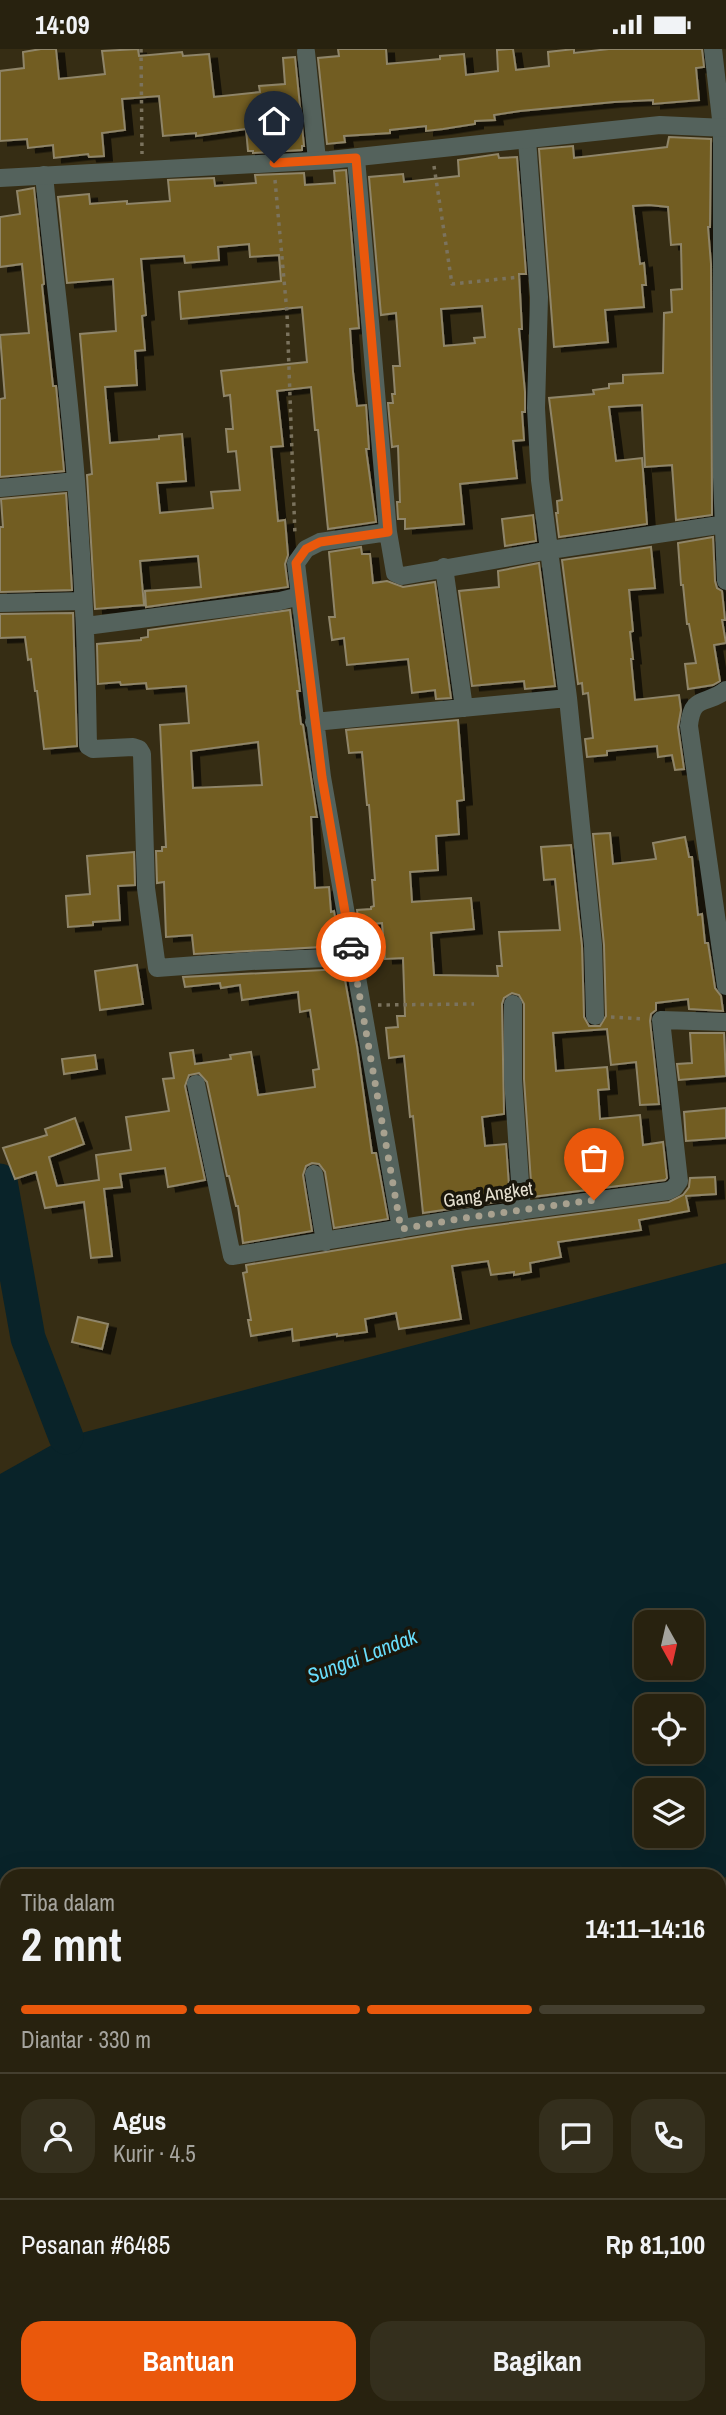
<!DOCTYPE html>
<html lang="id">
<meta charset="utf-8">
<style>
body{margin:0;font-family:"Archivo Narrow",sans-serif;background:#342f1d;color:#f1f3f6;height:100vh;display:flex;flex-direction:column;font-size:26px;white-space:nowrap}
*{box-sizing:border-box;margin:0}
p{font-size:23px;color:#a5a49e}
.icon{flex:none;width:38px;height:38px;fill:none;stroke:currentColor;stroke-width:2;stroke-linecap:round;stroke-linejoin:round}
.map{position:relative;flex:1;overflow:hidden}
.side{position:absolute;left:0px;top:1820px;width:726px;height:546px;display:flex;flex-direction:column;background:#28220f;border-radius:21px 21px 0 0;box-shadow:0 7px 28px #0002,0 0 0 2px #443f2f}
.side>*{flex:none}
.needle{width:46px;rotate:172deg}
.tools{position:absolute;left:634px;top:1561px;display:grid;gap:14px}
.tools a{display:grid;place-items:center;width:70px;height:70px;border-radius:14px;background:#28220f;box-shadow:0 7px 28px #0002,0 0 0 2px #443f2f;font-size:35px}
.pin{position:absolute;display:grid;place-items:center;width:60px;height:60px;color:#fff;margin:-72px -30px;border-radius:50% 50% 50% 0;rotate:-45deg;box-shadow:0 0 7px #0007}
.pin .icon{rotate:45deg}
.courier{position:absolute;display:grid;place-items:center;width:70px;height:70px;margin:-35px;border:5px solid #ea580c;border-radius:50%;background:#fff;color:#222;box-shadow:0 2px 9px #0007}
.headline em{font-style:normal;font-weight:700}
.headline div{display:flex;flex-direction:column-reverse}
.headline{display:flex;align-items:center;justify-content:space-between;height:119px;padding:0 21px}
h1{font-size:46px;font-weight:700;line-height:52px}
.bar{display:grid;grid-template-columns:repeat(4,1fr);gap:10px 7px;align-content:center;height:84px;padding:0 21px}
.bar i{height:9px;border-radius:5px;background:#443f2f}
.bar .active{background:#ea580c}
.bar p{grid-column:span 4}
.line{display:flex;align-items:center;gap:18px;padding:0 21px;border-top:2px solid #443f2f}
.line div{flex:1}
.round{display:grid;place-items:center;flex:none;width:74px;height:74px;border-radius:21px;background:#342f1d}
.primary-button{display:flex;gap:14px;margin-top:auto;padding:14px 21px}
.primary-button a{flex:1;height:80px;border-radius:21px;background:#ea580c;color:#fff;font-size:28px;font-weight:700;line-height:80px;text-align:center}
.primary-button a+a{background:#342f1d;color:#f1f3f6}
.status{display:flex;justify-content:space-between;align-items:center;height:49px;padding:0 35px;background:#28220f;direction:ltr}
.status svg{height:19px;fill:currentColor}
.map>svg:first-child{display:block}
.water{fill:#092329;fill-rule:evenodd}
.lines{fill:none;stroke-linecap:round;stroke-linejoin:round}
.river{stroke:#092329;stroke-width:35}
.building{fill:#725d20;stroke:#8f8569;stroke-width:2;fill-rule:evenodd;filter:url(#shadow)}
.path{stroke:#7b735e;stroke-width:3.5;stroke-dasharray:3.5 5;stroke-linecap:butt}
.minor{stroke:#54625c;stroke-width:18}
.tertiary{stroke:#54625c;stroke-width:18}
.done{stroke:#a8a18f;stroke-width:7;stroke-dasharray:0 12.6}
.route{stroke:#ea580c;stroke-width:9}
.labels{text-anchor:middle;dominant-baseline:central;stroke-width:7;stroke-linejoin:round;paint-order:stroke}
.street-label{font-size:19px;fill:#e6e0d1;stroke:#1a160b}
.water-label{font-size:21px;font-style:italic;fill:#69defc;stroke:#1a160b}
</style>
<div class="status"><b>14:09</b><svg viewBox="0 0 49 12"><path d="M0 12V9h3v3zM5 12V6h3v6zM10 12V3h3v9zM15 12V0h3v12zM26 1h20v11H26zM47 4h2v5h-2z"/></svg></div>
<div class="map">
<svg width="726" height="2366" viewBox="0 0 726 2366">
<defs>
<filter id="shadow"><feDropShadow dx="8" dy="4.5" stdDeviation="0" flood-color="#0009"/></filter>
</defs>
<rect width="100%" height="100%" fill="#362d14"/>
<path class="water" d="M726,1214V1828L719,1831V1827H7V2085L0,2087V1425L66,1388ZM646,1573H691V1619H646ZM646,1657H691V1703H646ZM646,1741H691V1787H646Z"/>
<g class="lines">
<path class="river" d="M0,1132L28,1289L66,1388"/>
</g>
<path class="building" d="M41,0H56L59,30L105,25L102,2L138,0L139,7L182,3L183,7L209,5L214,48L260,43L259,37L285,35L283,9L295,8L304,97H302V101L253,104V102H248L246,80L196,87V84L163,87L159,47L122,50L125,81L102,84L104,107L89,108L88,105L54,109L53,96L28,99L27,90L0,92V22L24,19L23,3Z
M338,0H386L387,15L440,10V7L464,5L466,26L498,22L497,1L510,0H513L516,21L549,17L548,3L574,0V4L609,0H702L704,18L696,19L699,51L653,55V51L614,53L520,62L494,66L495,71L475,72V75L443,80L426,82V77L390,81V84L344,87L345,93L327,95L318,9L339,7Z
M669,88L711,90L710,178H708L711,215L712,466L676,471L672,416L645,418L642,356L609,358L616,412L642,409L647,475L559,488L556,464H558L557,452L562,451L549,349L594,345L593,341L609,339V335L623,334V326L663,324L664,264L672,263L671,241L682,240L681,195L671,196L668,158L649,156L633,157L640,215L644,214L646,236H642L644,258L605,261L608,293L554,298L539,100L573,97L574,109L667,98Z
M498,105L499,109L517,108L526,225H519L522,280H519L525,343V363H522L524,391L513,392L517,429L460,435L464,475L405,480V470H398L397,453H400L398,397L392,398L388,354H393L392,345H395L393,317H400L396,264L381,266L369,128L403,125L404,133L459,127L458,111ZM482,257L485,288L474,289L475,294L444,297L441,260Z
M346,121L359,279L350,280L353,323L357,357L366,356L369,400H366L376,473L328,480L318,381H315L311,338L277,342L283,397L271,398L278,472L285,471L288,506L285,515L288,538L146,558L145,542L201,538L198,507L140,512L144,556L95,560L87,426L92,425L80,285L116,282L113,230L67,234L58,148L89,145L90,155L127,152V155L170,152L168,131L214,129L215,137L256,134L255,126L304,124L305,136L335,134L334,122ZM249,195L250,208L279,206L281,232L179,243L181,270L302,258L307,313L221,322L224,347L230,346L233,380H226L228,403L236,402L240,441L211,443L213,459L160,464L157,434L186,432L182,385L159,387V390L110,394L105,338L137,336L135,302L145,301L142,267L146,266L141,210L184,207L185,214L219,211L218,198Z
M34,139L44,235L42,236L53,337H56L64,422L0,428V350L5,349L0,286L29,284L22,215L0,218V168L20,165L17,142Z
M66,444L72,541L0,543V478H3L1,450Z
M533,466L536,492L505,497L502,470Z
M713,488L715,532L717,539L722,542L725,571H722L726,594L714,596L720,632L713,636L688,640L685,615L696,614L689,575H687L683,536H681L678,494Z
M361,498L362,505H370L373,534L387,532L403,538L435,533L451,649L436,650L435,641L412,644L408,610L347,616L344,589L332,591L329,568H335L329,503Z
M651,498L655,539L629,541L633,582L630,583L633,610H631L635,651L679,646L681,661L678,678L684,720L675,721L672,706L658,708L657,697L607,702V706L587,708L585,690L593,689L588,644L583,645L582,634L578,635L562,511Z
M539,514L555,637L525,640L524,632L472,637L459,542L499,538L498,522Z
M290,561L300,642H297L301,675L303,676L317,768H311L315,839L329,838L331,863L334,862L340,897L194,905L192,886L166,888L164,833L157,834L156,802H162V798H166L160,676L189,674L186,637L147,640L146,634L121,636L120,633L98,635L97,595L141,591V589L148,588V581ZM258,693L262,736L193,739L191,702Z
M73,564L77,697L44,700L37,642H35L31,610L28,611L25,588L0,589V565Z
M458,671L464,751L457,752L459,785L436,787L438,821L410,823L412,853L471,849L474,880L431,884L434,926L498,927L497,917H502L499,883L560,881L555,830L544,831L541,798L571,796L582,897L584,968L589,977H600L606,967L604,896L593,785L610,784L613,815L656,810L653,794L685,788L689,808H692L698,866L702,865L705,894H708L715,939L721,947L723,962L689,960L688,950L656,954V961L651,965L650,972L659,1055L640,1056L636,1013L611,1016L607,980L553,984L556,1022L607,1018L609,1040L598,1041L600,1070L640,1066L643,1096L663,1093L667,1129L665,1131L532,1148L524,1030V955L519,946L512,944L504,949L502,955L504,1065L482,1068L485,1097L506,1095L510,1151L423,1164L413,1067L410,1068L404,1007L389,1009L386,979L398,978L397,967H405L403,909L385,910L382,874L359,876L357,861L371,860V858L374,857L372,831H375L369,756H367L362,703L349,704L346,681Z
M134,803L135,836L118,837L120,871L93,873V876L68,878L66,847L90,845L87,807Z
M137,916L143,955L100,961L95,922Z
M343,920L357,997L372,1104H376L388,1170L334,1179L325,1123L319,1115L312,1114L306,1117L303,1126L312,1182L243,1194L238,1157H236L229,1127H227L207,1033L199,1024L189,1026L185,1037L205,1131L168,1138L165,1119L120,1125L122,1138L104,1140L112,1207L91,1209L84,1153L45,1159L36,1123L15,1130L3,1099L47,1086L45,1080L75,1069L84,1095L49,1108L57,1137L99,1131L96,1106L131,1101L126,1068L169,1062L163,1030L174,1029L170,1004L193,1001L195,1015L231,1010L230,1006L251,1003L258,1046L315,1038L313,1021L319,1020L310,961L300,963L298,943L242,951L240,936L221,939L220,934L185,938L183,928Z
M690,984H724L726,1027L679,1031L677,1015L692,1014Z
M95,1006L97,1020L64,1025L62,1010Z
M726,1059V1089L686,1092L684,1063Z
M715,1128L716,1145L686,1147L689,1162L639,1171L641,1181L558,1193L561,1208L530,1214L531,1223L514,1226V1223L491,1226L488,1212L452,1217L461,1270L399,1280L396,1264L365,1270L367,1283L337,1287V1285L293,1292L292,1280L251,1287L248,1271H251L243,1224L247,1223L246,1216L466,1180L669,1153L683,1146L689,1138L690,1129Z
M78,1268L108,1275L102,1300L72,1293Z"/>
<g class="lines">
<path class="path" d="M141,0L142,105
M434,117L452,235L520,228
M275,131L287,264L295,487
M378,956L474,955
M611,968L645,970
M719,1985L726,1983"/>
<path class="minor" d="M713,0L722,79V428L726,532
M306,3L317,111
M527,91L539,248L536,359L540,431L568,649L593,896L595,967
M356,109L388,483L395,524L402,527L550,501L726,475
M44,126C54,228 68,330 76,432C83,520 87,609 88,697L93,700L133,698L139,700L142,705L146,839L157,919L251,912L352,908
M0,439L76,432
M388,483L320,493L306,500L296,514L322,728L401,1180
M444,518L464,659
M0,554L82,552
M86,577L280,552L300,547
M726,641C707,657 692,644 689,677L726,937
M314,673L568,649
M513,955V1030L522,1162
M196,1035L232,1207L464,1169L668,1142L674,1139L679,1132L661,971L726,973
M314,1125L325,1193
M163,2359L165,2366"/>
<path class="tertiary" d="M0,129L330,111L660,76L726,79"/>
</g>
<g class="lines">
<path class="done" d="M351,898L401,1180L464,1169L594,1151"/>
<path class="route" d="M274,114L356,109L388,483L320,493L306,500L296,514L322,728L351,898"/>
</g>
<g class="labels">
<g class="street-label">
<text transform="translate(488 1145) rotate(-8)">Gang Angket</text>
</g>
<g class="water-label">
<text transform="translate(362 1607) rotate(-21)">Sungai Landak</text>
</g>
</g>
</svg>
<div class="tools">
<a><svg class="needle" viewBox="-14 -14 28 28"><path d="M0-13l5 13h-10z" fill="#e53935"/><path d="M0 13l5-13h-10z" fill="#a5a49e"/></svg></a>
<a><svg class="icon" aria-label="locate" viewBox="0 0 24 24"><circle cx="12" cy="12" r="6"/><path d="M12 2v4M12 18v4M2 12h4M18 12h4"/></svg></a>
<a><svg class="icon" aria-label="layers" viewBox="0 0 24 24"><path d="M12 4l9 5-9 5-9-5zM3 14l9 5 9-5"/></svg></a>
</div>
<div class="pin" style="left:594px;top:1151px;background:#ea580c"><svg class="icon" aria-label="bag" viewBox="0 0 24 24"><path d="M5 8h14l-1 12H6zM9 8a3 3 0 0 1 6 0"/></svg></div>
<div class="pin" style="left:274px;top:114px;background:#1f2937"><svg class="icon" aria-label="home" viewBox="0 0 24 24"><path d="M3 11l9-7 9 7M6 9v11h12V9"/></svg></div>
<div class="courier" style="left:351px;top:898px"><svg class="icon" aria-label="car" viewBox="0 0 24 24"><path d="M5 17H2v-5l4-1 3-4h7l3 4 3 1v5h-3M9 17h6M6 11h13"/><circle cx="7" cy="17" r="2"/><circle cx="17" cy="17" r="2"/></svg></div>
<section class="side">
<div class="headline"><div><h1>2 mnt</h1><p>Tiba dalam</p></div><em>14:11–14:16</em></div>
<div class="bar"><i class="active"></i><i class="active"></i><i class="active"></i><i></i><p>Diantar · 330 m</p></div>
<div class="line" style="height:126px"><a class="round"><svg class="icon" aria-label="person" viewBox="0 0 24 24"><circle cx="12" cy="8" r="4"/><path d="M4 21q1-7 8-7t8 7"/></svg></a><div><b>Agus</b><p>Kurir · 4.5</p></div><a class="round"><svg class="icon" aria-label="chat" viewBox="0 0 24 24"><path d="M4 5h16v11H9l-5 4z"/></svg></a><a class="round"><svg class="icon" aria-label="phone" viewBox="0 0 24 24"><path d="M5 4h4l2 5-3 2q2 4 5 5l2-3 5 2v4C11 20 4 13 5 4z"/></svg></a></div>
<div class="line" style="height:91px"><div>Pesanan #6485</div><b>Rp 81,100</b></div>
<div class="primary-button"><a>Bantuan</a><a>Bagikan</a></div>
</section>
</div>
